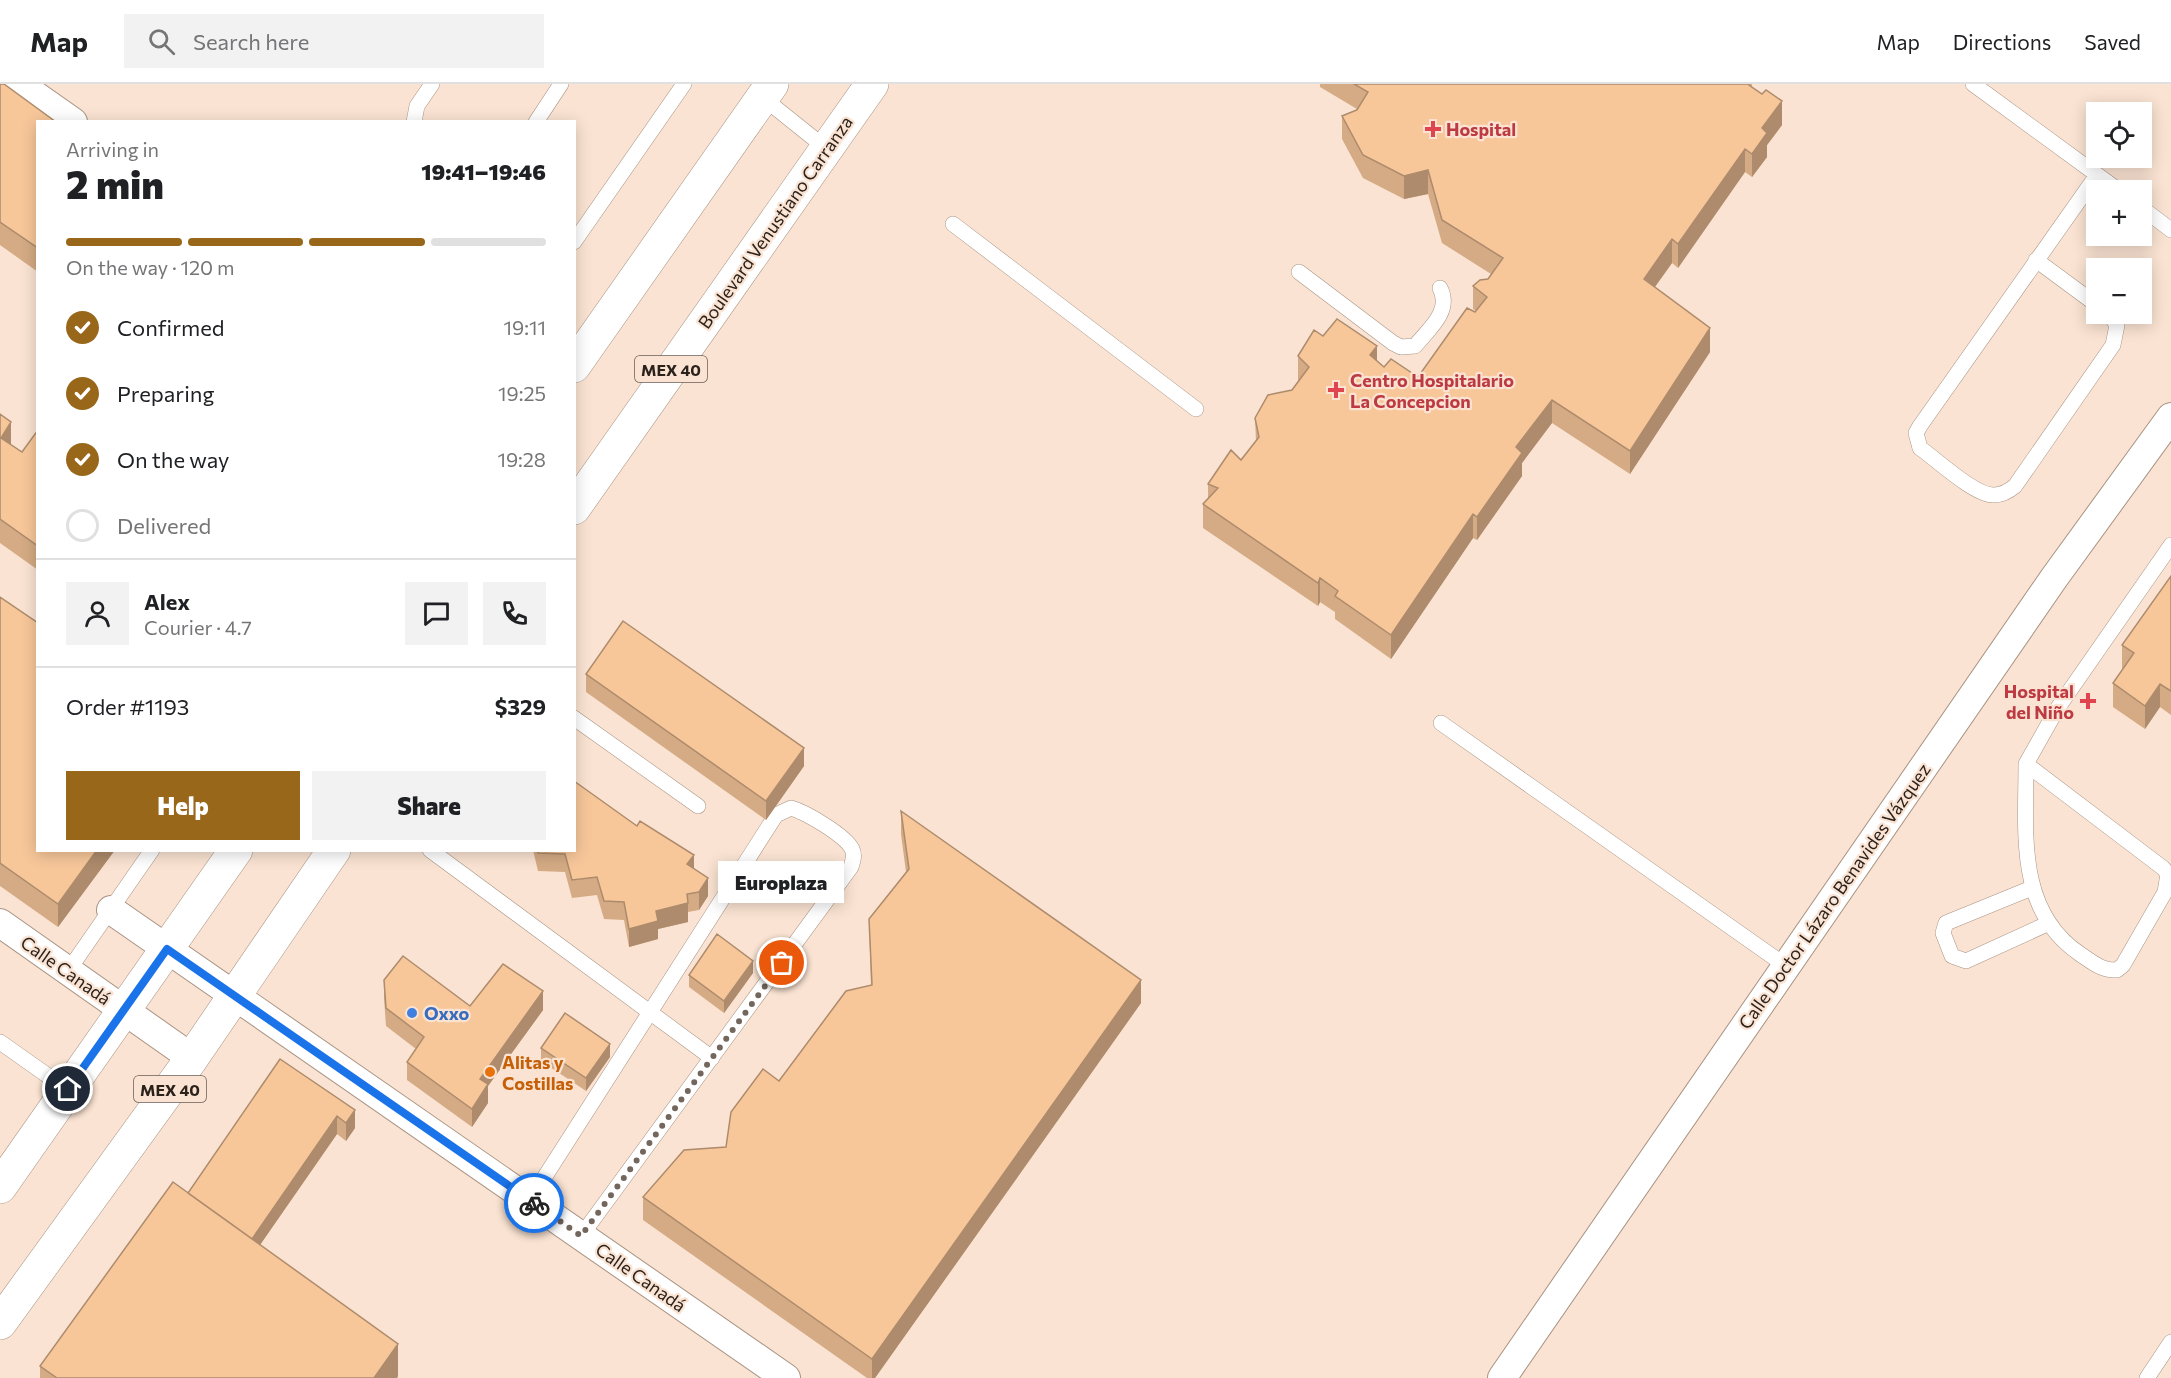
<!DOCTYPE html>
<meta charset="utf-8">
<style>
body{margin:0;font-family:Commissioner,sans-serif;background:#f2f2f2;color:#202124;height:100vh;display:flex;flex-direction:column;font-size:22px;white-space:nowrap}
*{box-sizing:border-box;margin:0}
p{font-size:20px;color:#757577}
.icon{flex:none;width:33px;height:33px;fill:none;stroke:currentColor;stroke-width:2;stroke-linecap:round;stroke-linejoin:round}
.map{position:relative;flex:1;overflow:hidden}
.sheet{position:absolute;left:36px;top:36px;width:540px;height:732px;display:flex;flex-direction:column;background:#fff;border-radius:0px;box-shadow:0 3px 15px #0003}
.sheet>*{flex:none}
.buttons{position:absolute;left:2086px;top:18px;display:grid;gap:12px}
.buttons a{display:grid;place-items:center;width:66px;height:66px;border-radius:0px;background:#fff;box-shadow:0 3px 15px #0003;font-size:30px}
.pin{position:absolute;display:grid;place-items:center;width:51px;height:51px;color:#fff;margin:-26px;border:3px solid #fff;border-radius:50%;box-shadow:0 2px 6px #0007}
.courier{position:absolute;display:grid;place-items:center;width:60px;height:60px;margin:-30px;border:4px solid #1a73e8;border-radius:50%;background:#fff;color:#222;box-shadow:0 2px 8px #0007}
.bubble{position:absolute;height:42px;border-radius:0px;background:#fff;box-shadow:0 3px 15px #0003;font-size:20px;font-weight:800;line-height:42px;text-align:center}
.overview em{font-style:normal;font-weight:800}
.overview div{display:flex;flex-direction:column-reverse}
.overview{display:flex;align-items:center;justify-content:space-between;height:102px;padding:0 30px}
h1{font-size:39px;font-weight:800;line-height:45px}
.bar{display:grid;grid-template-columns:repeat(4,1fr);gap:9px 6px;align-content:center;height:72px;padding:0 30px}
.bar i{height:8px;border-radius:4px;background:#e0e0e0}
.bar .active{background:#99671a}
.bar p{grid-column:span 4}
.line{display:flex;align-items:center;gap:15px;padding:0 30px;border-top:2px solid #e0e0e0}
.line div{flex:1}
.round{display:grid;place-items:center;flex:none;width:63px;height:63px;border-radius:0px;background:#f2f2f2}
ol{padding:0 30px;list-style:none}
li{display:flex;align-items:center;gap:18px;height:66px}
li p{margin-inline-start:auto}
li .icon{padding:6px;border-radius:50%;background:#99671a;color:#fff;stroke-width:4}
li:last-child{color:#757577}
li i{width:33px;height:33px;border:3px solid #e0e0e0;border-radius:50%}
.cta{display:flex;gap:12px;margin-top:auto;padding:12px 30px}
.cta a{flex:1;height:69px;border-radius:0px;background:#99671a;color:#fff;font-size:24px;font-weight:800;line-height:69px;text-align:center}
.cta a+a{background:#f2f2f2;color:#202124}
header{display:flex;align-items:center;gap:36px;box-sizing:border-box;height:84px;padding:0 30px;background:#fff;border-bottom:2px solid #e0e0e0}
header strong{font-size:28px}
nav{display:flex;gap:33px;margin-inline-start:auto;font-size:21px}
.search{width:420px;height:54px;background:#f2f2f2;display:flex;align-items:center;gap:15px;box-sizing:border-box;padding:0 21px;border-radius:0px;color:#757577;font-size:22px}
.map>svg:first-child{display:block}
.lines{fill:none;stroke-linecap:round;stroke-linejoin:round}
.service-casing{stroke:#a89383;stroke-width:16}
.minor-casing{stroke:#a89383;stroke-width:30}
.primary-casing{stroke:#a89383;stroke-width:34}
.service{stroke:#fff;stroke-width:15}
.minor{stroke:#fff;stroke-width:28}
.primary{stroke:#fff;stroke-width:33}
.wall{fill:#d4ab84}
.shaded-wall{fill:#ad8b6c}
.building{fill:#f7c79a;stroke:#ad8b6c;stroke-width:1.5}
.done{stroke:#73665c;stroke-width:6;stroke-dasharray:0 10.8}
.route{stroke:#1a73e8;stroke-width:8}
.health-dot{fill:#e0444e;stroke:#fae3d2;stroke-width:2}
.shop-dot{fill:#3f7fe0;stroke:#fae3d2;stroke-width:2}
.food-dot{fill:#e8710a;stroke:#fae3d2;stroke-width:2}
.labels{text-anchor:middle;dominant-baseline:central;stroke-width:4.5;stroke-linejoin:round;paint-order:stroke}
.shield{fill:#fae3d2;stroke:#695c53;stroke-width:1.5}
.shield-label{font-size:16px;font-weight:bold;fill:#2b221c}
.health-label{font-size:18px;font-weight:bold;fill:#be3a42;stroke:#fae3d2;text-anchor:start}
.street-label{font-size:18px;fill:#2b221c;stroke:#fae3d2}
.shop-label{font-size:18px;font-weight:bold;fill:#366cbe;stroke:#fae3d2;text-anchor:start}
.food-label{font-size:18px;font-weight:bold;fill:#c56008;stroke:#fae3d2;text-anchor:start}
</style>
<header>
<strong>Map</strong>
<div class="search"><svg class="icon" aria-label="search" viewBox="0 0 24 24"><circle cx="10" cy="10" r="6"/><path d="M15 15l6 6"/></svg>Search here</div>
<nav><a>Map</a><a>Directions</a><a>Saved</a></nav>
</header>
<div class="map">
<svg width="2171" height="1294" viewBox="0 0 2171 1294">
<rect width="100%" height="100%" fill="#fae3d2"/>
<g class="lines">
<defs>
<path id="service" d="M1973,0L2118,106
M762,13L827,65
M414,38L417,22L432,0
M536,38L561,0
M2097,91L1920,342L1916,349L1920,364C1936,375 1975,412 1994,411C2003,411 2009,407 2015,402L2113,261L2117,241L2109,230
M2142,124L2171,146
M953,140L1196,325
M574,158L684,0
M2036,176L2097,221
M1299,188L1393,259L1401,263L1415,262C1429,245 1452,227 1440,204
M574,634L698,722
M1441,639L1786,882
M2026,680C2026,748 2016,827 2080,870C2092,878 2102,887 2117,886L2123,881L2165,808L2168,790L2163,784L2026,680L2057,625L2171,461
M430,766L712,974
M2032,804L1946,839L1943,849L1952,872L1966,877L2047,840
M68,887L152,766
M0,958L68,1006
M530,1116L776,731L791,724C805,728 845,751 852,765C855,771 853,777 851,783L581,1152
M2147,1294L2171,1258"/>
<path id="minor" d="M19,0L73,38
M111,826L786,1294
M0,839L192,974
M1502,1294L2054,494L2171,333"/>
<path id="primary" d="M574,282L772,0
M574,424L872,0
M0,1103L236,766
M0,1239L192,974L334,766"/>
</defs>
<use href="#service" class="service-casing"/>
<use href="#minor" class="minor-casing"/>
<use href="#primary" class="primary-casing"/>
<use href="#service" class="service"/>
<use href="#minor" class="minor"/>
<use href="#primary" class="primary"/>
</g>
<path class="wall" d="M0,0L38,38V188L0,161Z
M1320,0H1752V3L1782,41L1767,61V73L1752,93L1745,88L1678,184L1672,179L1655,203L1710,268L1630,390L1552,339L1522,379V392L1477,456L1473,454L1391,575L1335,535V528L1320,518L1318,522L1203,444V420L1208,414V400L1241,376L1256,358L1255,334L1292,306L1299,297L1298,296V272L1323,252L1377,276L1384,283L1418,293L1476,227L1473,225V202L1488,195L1491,190L1442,159L1428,110L1404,115L1363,94L1342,55V32L1357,25L1320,3Z
M0,330L11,361L22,368L38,346V486L0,459Z
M2171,492V631L2160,623L2145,645L2113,623V599L2123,585L2122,584V561Z
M0,513L38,766H115L58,843L0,802Z
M586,590L804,682L766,736L586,608Z
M901,727L1141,919L875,1294H867L643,1136V1113L726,1063L779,997L871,902L869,835L906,788L901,750Z
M533,766H574L694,785L708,812L699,826L688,828V838L658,845V855L629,863L624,836L604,835L597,811L572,814L565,788L538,787Z
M753,889L724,929L689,903V891Z
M384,896L470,922L543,926L488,1002V1019L472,1043L407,996V978L416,965L386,942L384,914Z
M541,964L610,973L586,1007L541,977Z
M280,975L355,1044L346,1057L337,1050L260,1161L398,1292L397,1294H40V1282L188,1109Z"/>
<path class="shaded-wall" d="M1782,17V41L1767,61V73L1752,93V70L1762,44Z
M1745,65V88L1678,184V160Z
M1428,86V110L1404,115V92Z
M1672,155V179L1644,218V195Z
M1710,244V268L1630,390V367Z
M1377,262V286L1370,271Z
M1552,316V339L1522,379V392L1477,456V433L1516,363Z
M11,338V361L1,354Z
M1473,430V454L1391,575V551Z
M1320,494V518L1318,522V499Z
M2160,600V623L2145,645V622Z
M804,664V682L766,736V717Z
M97,766H115L58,843V820Z
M694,771V789L687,780Z
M708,794V812L699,826V808Z
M688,819V838L658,845V855L629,863V845L656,827Z
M753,877V889L724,929V917Z
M1141,896V919L875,1294H872V1275Z
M543,907V926L488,1002V1019L472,1043V1025L480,995Z
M610,960V973L586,1007V994Z
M355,1026V1044L346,1057V1039Z
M337,1032V1050L246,1181V1163Z
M398,1260V1292L397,1294H374Z"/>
<path class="building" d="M0,0H4L56,38H38V164L0,138Z
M1354,0H1749V1L1762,10L1766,6L1782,17L1762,44L1767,49L1752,70L1745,65L1678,160L1672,155L1644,195L1710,244L1630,367L1552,316L1516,363L1522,369L1477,433L1473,430L1391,551L1335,512L1338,507L1320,494L1318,499L1203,420L1218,404L1208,400L1231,366L1241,376L1259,353L1255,334L1268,311L1292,306L1309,283L1298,272L1314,246L1323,252L1337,235L1377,262L1370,271L1384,283L1391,275L1418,293L1467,224L1475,228L1487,213L1473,202L1480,196L1488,195L1503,174L1442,136L1428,86L1404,92L1363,71L1342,32L1357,26L1368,8Z
M0,330L11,338L1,354L22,368L38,346V462L0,435Z
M2171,492V607L2160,600L2145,622L2113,599L2134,569L2122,561Z
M0,513L38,539V766H97L58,820L0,779Z
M623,537L804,664L766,717L586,590Z
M574,697L637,742L640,737L694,771L687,780L708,794L699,808L687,810L688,819L656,827L658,837L629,845L624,818L604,817L597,793L572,796L565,770L538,769V766H574Z
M901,727L1141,896L872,1275L643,1113L684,1066L726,1063L731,1028L763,985L779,997L846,907L872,901L869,835L909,785Z
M717,850L753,877L724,917L689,891Z
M403,872L470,922L503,880L543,907L480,995L488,1000L472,1025L407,978L424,953L386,924L384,896Z
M565,929L610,960L586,994L541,964Z
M280,975L355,1026L346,1039L337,1032L252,1155L188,1109Z
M173,1098L398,1260L374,1294H57L40,1282Z"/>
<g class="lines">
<path class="done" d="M534,1119L581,1152L782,879"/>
<path class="route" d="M68,1005L167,865L534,1119"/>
</g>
<g class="health-dot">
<path d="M1430 36h6v6h6v6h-6v6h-6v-6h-6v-6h6z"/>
<path d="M1333 297h6v6h6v6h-6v6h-6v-6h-6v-6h6z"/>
<path d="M2085 608h6v6h6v6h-6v6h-6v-6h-6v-6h6z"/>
</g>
<circle class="shop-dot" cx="412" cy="929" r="6"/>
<circle class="food-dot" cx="490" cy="988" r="6"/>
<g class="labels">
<g class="shield">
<rect x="635" y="272" width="72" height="26" rx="4.5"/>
<rect x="134" y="992" width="72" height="26" rx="4.5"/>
</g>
<g class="shield-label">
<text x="671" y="285">MEX 40</text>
<text x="170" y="1005">MEX 40</text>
</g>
<g class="health-label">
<text x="1446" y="45">Hospital</text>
<text x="1350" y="296">Centro Hospitalario<tspan x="1350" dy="21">La Concepcion</tspan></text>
<text x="2074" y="607" text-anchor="end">Hospital<tspan x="2074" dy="21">del Niño</tspan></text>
</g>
<g class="street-label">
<text transform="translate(775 138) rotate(-55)">Boulevard Venustiano Carranza</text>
<text transform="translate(1834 812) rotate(-55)">Calle Doctor Lázaro Benavides Vázquez</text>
<text transform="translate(66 886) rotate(35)">Calle Canadá</text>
<text transform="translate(641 1193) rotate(35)">Calle Canadá</text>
</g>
<g class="shop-label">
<text x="424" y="929">Oxxo</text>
</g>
<g class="food-label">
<text x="502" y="978">Alitas y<tspan x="502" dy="21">Costillas</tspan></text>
</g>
</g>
</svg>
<div class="buttons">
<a><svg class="icon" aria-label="locate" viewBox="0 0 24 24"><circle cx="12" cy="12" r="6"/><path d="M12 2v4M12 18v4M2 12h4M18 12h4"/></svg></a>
<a>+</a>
<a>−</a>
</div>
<div class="pin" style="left:782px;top:879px;background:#ea580c"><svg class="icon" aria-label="bag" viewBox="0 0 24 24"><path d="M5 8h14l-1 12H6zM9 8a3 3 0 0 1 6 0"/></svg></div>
<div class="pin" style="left:68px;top:1005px;background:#1f2937"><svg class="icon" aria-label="home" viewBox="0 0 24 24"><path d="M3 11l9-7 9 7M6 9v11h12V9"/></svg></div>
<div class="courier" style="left:534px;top:1119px"><svg class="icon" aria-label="bike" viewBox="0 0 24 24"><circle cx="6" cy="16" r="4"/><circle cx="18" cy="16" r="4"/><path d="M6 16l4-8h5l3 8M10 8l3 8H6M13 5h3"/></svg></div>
<div class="bubble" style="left:718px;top:777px;width:126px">Europlaza</div>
<section class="sheet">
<div class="overview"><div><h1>2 min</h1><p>Arriving in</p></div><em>19:41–19:46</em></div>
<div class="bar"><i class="active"></i><i class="active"></i><i class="active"></i><i></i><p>On the way · 120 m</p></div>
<ol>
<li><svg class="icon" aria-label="check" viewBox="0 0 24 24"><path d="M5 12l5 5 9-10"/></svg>Confirmed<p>19:11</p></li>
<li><svg class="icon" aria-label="check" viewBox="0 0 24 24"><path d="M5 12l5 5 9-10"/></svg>Preparing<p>19:25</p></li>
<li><svg class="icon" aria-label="check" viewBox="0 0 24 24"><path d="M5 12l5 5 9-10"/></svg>On the way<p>19:28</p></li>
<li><i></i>Delivered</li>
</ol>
<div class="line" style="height:108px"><a class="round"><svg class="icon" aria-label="person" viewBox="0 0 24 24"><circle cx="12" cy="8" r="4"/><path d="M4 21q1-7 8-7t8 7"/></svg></a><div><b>Alex</b><p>Courier · 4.7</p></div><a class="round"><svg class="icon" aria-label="chat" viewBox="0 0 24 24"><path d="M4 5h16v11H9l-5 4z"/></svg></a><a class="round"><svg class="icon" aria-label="phone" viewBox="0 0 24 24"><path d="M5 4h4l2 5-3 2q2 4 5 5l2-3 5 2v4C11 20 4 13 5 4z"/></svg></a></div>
<div class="line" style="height:78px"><div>Order #1193</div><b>$329</b></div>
<div class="cta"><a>Help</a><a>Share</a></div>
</section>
</div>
